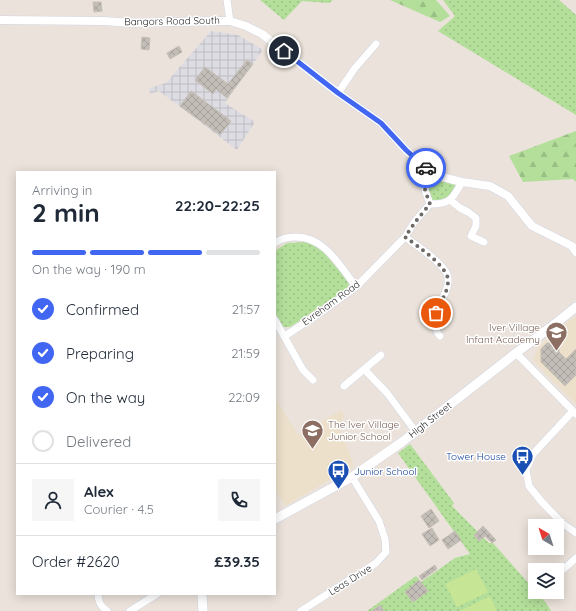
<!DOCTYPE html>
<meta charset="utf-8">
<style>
body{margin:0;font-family:Quicksand,sans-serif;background:#f6f6f7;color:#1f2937;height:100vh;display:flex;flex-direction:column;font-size:15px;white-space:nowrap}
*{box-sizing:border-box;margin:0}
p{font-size:13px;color:#747a83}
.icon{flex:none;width:22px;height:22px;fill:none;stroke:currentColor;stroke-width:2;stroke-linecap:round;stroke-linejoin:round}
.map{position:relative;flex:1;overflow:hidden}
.side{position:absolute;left:16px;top:171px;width:260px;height:424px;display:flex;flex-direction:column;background:#fff;border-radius:0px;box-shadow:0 2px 10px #0003}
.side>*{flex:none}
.needle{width:26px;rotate:321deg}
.controls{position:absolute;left:528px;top:519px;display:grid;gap:8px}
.controls a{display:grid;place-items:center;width:36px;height:36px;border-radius:0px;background:#fff;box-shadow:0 2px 10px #0003;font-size:20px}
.pin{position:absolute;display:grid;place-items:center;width:34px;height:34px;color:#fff;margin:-17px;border:2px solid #fff;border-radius:50%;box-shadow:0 1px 4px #0007}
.courier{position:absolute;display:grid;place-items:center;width:40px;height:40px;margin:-20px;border:3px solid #4167f2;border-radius:50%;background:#fff;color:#222;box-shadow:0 1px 5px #0007}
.head em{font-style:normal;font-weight:700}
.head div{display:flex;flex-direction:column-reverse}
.head{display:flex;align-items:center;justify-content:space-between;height:68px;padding:0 16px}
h1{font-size:26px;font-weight:700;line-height:30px}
.bar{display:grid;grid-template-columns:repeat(4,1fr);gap:6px 4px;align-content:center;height:48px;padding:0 16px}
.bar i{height:5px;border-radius:3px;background:#e0e1e3}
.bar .current{background:#4167f2}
.bar p{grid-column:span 4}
.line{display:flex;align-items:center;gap:10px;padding:0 16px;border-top:1px solid #e0e1e3}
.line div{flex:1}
.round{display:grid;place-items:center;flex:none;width:42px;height:42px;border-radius:0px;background:#f6f6f7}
ol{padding:0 16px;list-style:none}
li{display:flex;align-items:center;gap:12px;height:44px}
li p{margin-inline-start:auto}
li .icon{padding:4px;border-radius:50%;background:#4167f2;color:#fff;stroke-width:4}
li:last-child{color:#747a83}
li i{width:22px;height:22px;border:2px solid #e0e1e3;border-radius:50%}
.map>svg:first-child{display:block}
.industrial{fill:url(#industrial-grid)}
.education{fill:#ece0cb}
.grass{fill:url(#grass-dots)}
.forest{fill:url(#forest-firs)}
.pitch{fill:#c6e696}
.building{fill:url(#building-cross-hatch);stroke:#c6bfb5}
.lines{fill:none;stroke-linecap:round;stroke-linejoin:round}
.minor-casing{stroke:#d1d4e1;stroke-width:8}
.tertiary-casing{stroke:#d1d4e1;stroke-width:9}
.secondary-casing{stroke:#d1d4e1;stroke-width:10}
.minor{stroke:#fff;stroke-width:7}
.tertiary{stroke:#fff;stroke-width:8}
.secondary{stroke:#fff;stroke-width:9}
.done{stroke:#6d6a67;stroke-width:4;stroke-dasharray:0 7.2}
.route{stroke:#4167f2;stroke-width:5}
.labels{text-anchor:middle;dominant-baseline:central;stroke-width:3;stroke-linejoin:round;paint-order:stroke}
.street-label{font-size:10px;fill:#292929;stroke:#fff}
.education-label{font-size:10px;fill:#785e54;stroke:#fff;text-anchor:end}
.transit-label{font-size:10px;fill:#164399;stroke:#fff;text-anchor:end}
</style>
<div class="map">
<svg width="576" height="611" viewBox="0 0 576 611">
<defs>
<pattern id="industrial-grid" width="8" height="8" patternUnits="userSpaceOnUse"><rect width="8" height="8" fill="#dedce3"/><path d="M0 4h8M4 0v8" fill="none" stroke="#bebdc3"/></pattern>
<pattern id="grass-dots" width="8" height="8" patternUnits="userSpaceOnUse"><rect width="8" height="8" fill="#b3df9a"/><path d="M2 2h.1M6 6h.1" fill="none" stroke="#9abf85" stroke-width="1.8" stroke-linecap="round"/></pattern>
<pattern id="forest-firs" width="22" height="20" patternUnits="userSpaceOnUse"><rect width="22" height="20" fill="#b3df9a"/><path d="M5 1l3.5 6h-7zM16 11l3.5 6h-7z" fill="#9abf85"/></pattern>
<pattern id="building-cross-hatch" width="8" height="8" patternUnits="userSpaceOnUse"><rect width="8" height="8" fill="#c3bdb8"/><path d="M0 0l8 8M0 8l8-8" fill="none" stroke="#a8a29e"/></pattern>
</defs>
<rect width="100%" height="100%" fill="#ebe3db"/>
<path class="industrial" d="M211,31L238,35L263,50L225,103L255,122L237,150L159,91L150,94L149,88L166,83Z"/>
<path class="education" d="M575,316L576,318V404L533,360L539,346Z
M275,397L298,435L341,410L345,416L338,426L354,465L347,470L300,497L286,506L278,494L275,496Z"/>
<path class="grass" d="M260,0H333L329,3L302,1L284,20Z
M443,0H559L576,15V115L438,31L455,16Z
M437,178L455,185L456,187L447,201H433C429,197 425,187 430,182C432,180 435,179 437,178Z
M305,242L319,247L348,281L349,285L345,290L290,327H283L275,313V251L287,243Z
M410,444L454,503L452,506L489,543H493L546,603L551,611H367L416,576L421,582L455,558L470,554L398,453Z"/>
<path class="forest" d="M390,0H436L450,16L440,22Z
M576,131V182L573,179L523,182L509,156Z"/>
<path class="pitch" d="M476,569L488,592L457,607L445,584Z
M490,596L497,611H460Z"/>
<path class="building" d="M93,2H101L102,11L94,12Z
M142,37L150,38L149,50L141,49Z
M179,46L182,52L170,59L167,53Z
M247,60L253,64L227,98L216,89L213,94L195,80L205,67L228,84Z
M191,91L231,121L220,135L180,106Z
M547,343H554L559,349V352L566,359L576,349V375L565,386L541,362V349Z
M431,509L439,521L429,528L421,516Z
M483,526L496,540L492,543L485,536L479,541L474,535Z
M432,528L439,540L430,546L422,534Z
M455,531L461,540L448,549L442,540Z
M435,565L437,569L422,580L419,576Z
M419,580L428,591L413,602L405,592Z
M380,605L384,611H372Z"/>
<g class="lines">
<defs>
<path id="minor" d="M227,0L230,21
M338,93L355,68L376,44
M450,200L460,208L468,212L476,218V226L471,236L484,242
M430,204C450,205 453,198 462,182
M405,237C416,245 442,262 447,274C452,287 440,300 436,312C435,316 436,320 436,324C436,329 436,332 440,336
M275,243C281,238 289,237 296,237C325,237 340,266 356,287
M275,320L303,370L313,380
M285,336L324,310L356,287L405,237L415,221L430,204L425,190L426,169
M516,353L576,414
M364,369L387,393L416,432
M344,386L381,355
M573,411L533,454L526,470L529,486L541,501L562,523L576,533
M557,575L576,558
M98,594C98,602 101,606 107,611
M130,611L157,594
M301,611L376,563L386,552L385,539L379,521L352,477"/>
<path id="tertiary" d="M0,20L104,21L131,23L220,21H230L246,26L262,34L338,93L381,123L406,150L426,169L442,177L462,182L490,186L508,196L532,226L572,246L576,252"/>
<path id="secondary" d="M275,519L352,477L402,442L516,353L556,323L576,307
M202,594L203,611"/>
</defs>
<use href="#minor" class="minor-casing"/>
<use href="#tertiary" class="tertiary-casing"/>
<use href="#secondary" class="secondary-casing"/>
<use href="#minor" class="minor"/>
<use href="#tertiary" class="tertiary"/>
<use href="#secondary" class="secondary"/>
</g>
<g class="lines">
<path class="done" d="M426,168V169L425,190L430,204L416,221L405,237C416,245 449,267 448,281C448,292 440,303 436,313"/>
<path class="route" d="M284,51L338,93L381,123L406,150L426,168"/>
</g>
<defs>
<symbol id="school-pin" viewBox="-11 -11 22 30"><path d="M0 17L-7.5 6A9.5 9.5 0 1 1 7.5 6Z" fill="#8d6e63" stroke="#fff"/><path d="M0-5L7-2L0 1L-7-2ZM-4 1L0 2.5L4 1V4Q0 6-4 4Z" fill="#fff"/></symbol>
<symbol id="bus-pin" viewBox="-11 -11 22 30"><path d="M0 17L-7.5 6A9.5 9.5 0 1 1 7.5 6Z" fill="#1a4fb4" stroke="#fff"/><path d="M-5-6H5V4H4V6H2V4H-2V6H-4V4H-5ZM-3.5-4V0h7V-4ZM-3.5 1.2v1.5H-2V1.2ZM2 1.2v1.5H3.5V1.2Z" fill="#fff"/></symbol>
</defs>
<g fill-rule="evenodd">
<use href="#school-pin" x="544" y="320" width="25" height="34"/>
<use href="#school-pin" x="300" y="418" width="25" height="34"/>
<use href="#bus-pin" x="510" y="444" width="25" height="34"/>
<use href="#bus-pin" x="326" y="458" width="25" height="34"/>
</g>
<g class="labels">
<g class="street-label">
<text transform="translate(172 21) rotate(-1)">Bangors Road South</text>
<text transform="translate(331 303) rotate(-36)">Evreham Road</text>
<text transform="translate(430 420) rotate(-38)">High Street</text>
<text transform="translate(350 580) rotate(-32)">Leas Drive</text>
</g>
<g class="education-label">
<text x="540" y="327">Iver Village<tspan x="540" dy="12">Infant Academy</tspan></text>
<text x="328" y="424" text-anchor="start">The Iver Village<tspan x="328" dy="12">Junior School</tspan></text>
</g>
<g class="transit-label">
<text x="506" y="456">Tower House</text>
<text x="354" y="471" text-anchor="start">Junior School</text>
</g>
</g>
</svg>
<div class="controls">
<a><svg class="needle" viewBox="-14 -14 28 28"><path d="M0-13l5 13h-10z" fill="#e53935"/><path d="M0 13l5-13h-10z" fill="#747a83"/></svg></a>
<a><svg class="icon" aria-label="layers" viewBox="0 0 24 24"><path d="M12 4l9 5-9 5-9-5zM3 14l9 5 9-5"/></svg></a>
</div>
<div class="pin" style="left:436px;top:313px;background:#ea580c"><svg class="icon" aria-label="bag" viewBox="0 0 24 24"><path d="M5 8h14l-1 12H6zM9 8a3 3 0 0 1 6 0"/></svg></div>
<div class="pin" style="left:284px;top:51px;background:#1f2937"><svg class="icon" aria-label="home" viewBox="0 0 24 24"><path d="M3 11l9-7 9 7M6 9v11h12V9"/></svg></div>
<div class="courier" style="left:426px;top:168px"><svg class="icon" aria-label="car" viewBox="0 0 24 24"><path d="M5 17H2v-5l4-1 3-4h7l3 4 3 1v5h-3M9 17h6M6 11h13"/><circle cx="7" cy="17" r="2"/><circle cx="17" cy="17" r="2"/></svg></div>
<section class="side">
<div class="head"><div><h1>2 min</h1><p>Arriving in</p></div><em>22:20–22:25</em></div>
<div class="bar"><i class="current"></i><i class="current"></i><i class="current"></i><i></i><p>On the way · 190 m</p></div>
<ol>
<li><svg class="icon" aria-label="check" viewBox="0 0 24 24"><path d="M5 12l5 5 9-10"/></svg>Confirmed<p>21:57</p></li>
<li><svg class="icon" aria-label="check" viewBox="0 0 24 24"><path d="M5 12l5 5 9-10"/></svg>Preparing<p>21:59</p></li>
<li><svg class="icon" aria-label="check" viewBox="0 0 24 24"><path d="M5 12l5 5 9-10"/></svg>On the way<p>22:09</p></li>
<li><i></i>Delivered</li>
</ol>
<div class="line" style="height:72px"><a class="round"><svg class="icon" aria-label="person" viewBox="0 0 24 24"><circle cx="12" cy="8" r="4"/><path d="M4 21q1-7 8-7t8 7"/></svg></a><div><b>Alex</b><p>Courier · 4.5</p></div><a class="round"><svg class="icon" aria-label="phone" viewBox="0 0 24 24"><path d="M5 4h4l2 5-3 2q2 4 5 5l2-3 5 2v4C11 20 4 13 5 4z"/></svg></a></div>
<div class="line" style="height:52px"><div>Order #2620</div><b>£39.35</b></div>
</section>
</div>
